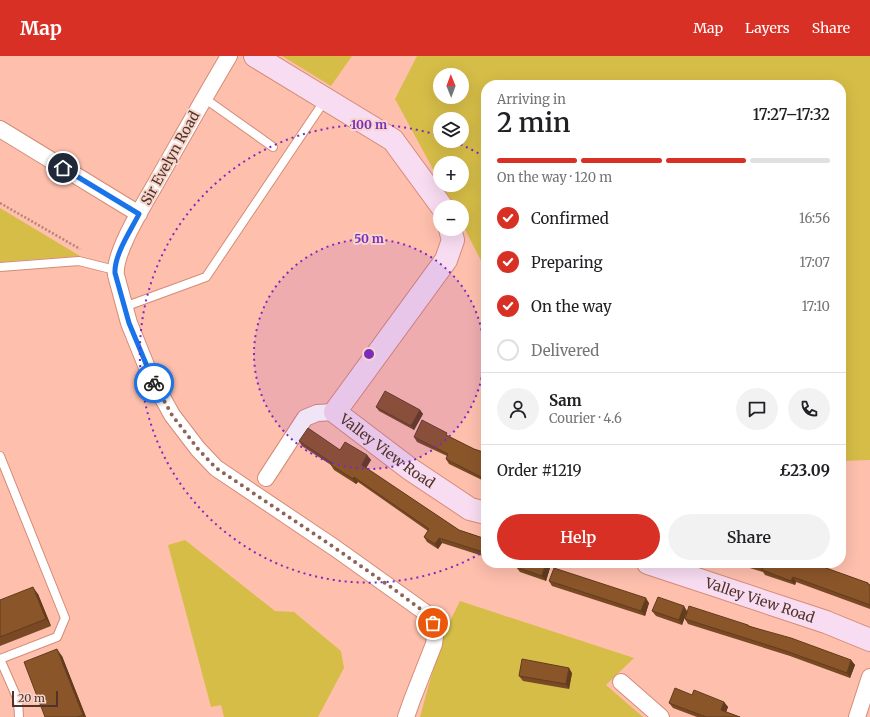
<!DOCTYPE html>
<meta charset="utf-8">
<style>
body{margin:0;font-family:Merriweather,serif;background:#f2f2f2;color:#202124;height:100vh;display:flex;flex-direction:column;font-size:15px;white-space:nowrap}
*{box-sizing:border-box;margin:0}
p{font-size:13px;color:#757577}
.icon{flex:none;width:22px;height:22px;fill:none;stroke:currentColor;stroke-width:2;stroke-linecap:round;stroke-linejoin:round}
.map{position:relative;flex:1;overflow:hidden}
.details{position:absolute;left:481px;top:24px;width:365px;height:488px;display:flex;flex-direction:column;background:#fff;border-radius:16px;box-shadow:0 4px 16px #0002}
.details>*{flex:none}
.needle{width:26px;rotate:359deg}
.fabs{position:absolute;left:433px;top:12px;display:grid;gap:8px}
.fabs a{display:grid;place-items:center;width:36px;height:36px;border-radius:50%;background:#fff;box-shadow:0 4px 16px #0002;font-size:20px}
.scale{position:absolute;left:12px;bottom:10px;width:46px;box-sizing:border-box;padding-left:4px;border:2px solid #52332a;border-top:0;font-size:11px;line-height:14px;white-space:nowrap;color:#52332a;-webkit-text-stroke:3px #f5d5cc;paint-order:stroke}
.pin{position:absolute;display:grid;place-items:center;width:34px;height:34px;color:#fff;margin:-17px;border:2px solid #fff;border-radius:50%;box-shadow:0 1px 4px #0007}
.courier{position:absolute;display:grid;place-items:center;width:40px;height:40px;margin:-20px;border:3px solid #1a73e8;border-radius:50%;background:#fff;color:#222;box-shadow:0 1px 5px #0007}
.summary em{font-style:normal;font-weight:600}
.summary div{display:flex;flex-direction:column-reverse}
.summary{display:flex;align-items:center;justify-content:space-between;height:68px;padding:0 16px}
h1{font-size:26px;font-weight:600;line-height:30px}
.bar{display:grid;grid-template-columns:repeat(4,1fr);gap:6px 4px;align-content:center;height:48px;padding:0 16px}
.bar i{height:5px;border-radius:3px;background:#e0e0e0}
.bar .on{background:#d93025}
.bar p{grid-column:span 4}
.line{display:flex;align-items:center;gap:10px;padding:0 16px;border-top:1px solid #e0e0e0}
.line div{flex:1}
.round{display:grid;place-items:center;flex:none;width:42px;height:42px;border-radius:21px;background:#f2f2f2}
ol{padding:0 16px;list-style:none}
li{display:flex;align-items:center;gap:12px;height:44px}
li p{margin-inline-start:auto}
li .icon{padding:4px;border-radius:50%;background:#d93025;color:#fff;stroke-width:4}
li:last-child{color:#757577}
li i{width:22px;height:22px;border:2px solid #e0e0e0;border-radius:50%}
.button{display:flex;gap:8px;margin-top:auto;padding:8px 16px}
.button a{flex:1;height:46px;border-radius:24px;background:#d93025;color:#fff;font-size:16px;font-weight:600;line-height:46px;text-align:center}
.button a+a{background:#f2f2f2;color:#202124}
header{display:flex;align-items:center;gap:24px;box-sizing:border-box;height:56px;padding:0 20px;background:#d93025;color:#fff}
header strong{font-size:19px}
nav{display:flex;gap:22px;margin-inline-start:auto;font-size:14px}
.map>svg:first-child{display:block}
.green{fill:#d6bd48;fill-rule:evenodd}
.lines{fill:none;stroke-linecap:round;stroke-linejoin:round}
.lane-casing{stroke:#d58b76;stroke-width:10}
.street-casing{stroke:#d58b76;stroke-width:18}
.secondary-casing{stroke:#d58b76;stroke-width:24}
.path{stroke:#b68476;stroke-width:2.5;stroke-dasharray:2 2;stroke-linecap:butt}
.lane{stroke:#fff;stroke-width:8}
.street{stroke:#fff;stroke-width:16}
.secondary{stroke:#f8dcf1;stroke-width:22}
.wall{fill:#784924}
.shaded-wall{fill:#613c1d}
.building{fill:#8b552a;stroke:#613c1d}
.done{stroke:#8e6458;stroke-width:4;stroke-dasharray:0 7.2}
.route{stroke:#1a73e8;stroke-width:5}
.ring{fill:none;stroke:#7b2cbf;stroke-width:2;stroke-dasharray:2 4}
.labels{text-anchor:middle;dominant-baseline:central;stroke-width:4;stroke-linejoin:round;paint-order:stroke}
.street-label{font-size:14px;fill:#52332a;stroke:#f5d5cc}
.centre{fill:#7b2cbf;stroke:#f5d5cc;stroke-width:2}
.ring-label{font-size:12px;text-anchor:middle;font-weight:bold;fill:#7b2cbf;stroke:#f5d5cc;stroke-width:4;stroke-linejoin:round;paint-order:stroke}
</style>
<header>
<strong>Map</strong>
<nav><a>Map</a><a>Layers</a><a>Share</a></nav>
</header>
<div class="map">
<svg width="870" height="661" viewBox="0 0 870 661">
<rect width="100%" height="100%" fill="#febfad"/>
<path class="green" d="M282,0H352L331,30Z
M417,0H870V404L841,405V29H486V214L462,168V151H453L441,129H462V107H440V126L395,43ZM440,19H462V41H440ZM440,63H462V85H440Z
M0,152L80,200L0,206Z
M185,484L275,555L294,556L341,595L344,612L318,661H224L221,649L211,651L168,489Z
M460,545L634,602L606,629L643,661H420L442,581Z"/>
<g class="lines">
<defs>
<path id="lane" d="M204,42L273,91
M0,211L79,205L115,214
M124,251L206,221L325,44
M0,400L65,562L57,581L0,603
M0,603L18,644L19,661"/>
<path id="street" d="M229,0C204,42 180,85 156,127C145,147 113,197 116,219L129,267L150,319L172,359L198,393L216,412L335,492L426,557L433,567L435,580L434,588L412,644L406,661
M0,73L139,158
M266,422L305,362L317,357L335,356
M621,626L661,661
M857,661L870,621"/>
<g id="secondary">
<path d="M255,0L393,84L442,151"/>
<path id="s1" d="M450,173L453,184L446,204L335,356L410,413L470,453L486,457"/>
<path id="s2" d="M648,507L826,566L870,584"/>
</g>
</defs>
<use href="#lane" class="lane-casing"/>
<use href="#street" class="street-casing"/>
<use href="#secondary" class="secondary-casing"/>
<path class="path" d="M0,147L80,193"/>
<use href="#lane" class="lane"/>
<use href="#street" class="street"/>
<use href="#secondary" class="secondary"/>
</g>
<path class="wall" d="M376,351L420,354L423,358L414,374L379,355Z
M414,381H450L474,393L486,397V428L484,427L482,424L449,408L446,403L447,400L417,386Z
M299,385L367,399L371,404L366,412L459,474L486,483V501L442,487L438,493L427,486L424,481L428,475L358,426L356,428L334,414L331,409L302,390Z
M504,507H516L515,510Z
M547,507L550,512L546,525L520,516L516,511Z
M733,507H812L868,527L870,529V553L796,526L795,529L765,519L763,516Z
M549,525L649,547L645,560L552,530Z
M38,538L51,570L0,590V544Z
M652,555H687L748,569L750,570L851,604L855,609L850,622L790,600L688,568L685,563L687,556L682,569L656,560Z
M62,600L86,661H45Z
M572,617L569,633L523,625L519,620Z
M692,639L724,646L728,651L726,656L740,661H697L673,652L669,647Z"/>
<path class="shaded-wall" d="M420,354L423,358L414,374L411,370Z
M367,399L371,404L365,414L362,409Z
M354,421L358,426L356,428L353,423Z
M439,482L442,487L438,493L435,488Z
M512,507H516L515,510Z
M547,507L550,512L546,525L542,520Z
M793,521L796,526L795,529L791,525Z
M33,531L38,538L51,570L46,563Z
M646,542L649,547L645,560L641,555Z
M684,550L687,555L682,569L679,564Z
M57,593L62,600L86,661H84L83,659Z
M851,604L855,609L850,622L847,617Z
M569,612L572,617L569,633L566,628Z
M724,646L728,651L725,659L721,654Z"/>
<path class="building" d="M385,335L420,354L411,370L376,351Z
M422,364L447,377L446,379L474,393L486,397V424L480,422L481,421L446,403L448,398L414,381Z
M308,372L340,394L345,386L367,399L362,409L459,474L486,483V497L439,482L435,488L424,481L429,473L354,421L353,423L331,409L332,407L299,385Z
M517,507H546L542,520L516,511Z
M746,507H812L868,527V528L870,529V549L793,521L791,525L762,514L763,512Z
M554,512L646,542L641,555L549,525Z
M33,531L46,563L0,581V544Z
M658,541L684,550L679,564L652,555Z
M689,550L748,569V570L791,582L851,604L847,617L786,595L685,563Z
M57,593L83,659L77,661H45L24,606Z
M522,603L569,612L566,628L519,620Z
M675,632L692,639L694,634L724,646L721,654L740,661H706L669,647Z"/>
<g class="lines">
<path class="done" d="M154,327L172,359L198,393L216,412L335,492L388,529L426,557L433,567"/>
<path class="route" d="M63,112L139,158C131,174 114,199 115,217L129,267L154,327"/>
</g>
<circle cx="369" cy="298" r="115" fill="#7b2cbf" fill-opacity=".12"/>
<g class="ring">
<circle cx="369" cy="298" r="115"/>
<path d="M485 495A229 229 0 1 1 440 80M455 86A229 229 0 0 1 485 101"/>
</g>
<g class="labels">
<g class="street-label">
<text transform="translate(170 102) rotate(-61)">Sir Evelyn Road</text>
<text stroke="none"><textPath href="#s1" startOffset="286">Valley View Road</textPath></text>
<text stroke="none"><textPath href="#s2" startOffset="118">Valley View Road</textPath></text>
</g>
</g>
<circle cx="369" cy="298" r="6" class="centre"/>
<g class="ring-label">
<text x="369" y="73">100 m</text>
<text x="369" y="187">50 m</text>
</g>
</svg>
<div class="fabs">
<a><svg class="needle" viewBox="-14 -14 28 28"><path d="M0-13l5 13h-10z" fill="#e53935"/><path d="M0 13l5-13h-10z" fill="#757577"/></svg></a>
<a><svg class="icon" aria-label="layers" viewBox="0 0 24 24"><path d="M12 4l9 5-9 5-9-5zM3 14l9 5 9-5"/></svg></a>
<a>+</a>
<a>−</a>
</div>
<div class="scale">20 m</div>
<div class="pin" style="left:433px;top:567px;background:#ea580c"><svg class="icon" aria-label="bag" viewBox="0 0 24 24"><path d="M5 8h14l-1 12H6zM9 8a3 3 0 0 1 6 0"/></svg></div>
<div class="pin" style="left:63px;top:112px;background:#1f2937"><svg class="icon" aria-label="home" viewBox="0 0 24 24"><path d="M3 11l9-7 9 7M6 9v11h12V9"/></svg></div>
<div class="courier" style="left:154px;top:327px"><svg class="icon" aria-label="bike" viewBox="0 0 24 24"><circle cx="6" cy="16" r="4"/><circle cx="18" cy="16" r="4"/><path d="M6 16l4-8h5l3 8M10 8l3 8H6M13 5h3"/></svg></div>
<section class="details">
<div class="summary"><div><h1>2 min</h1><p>Arriving in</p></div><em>17:27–17:32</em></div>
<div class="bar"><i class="on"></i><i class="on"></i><i class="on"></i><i></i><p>On the way · 120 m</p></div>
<ol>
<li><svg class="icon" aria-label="check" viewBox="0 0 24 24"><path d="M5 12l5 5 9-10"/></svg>Confirmed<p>16:56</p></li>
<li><svg class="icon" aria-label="check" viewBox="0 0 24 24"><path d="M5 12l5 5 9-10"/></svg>Preparing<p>17:07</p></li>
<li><svg class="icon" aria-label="check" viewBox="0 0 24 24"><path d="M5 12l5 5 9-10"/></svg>On the way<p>17:10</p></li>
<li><i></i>Delivered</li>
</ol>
<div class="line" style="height:72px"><a class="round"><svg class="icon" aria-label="person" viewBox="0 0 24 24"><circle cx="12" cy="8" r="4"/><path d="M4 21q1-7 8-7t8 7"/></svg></a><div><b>Sam</b><p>Courier · 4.6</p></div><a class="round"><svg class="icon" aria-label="chat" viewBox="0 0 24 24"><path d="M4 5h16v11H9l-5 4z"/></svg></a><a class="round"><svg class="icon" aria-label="phone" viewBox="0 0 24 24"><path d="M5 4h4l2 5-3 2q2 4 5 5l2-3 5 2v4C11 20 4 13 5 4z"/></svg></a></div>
<div class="line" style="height:52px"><div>Order #1219</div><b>£23.09</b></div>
<div class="button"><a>Help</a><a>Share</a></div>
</section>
</div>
